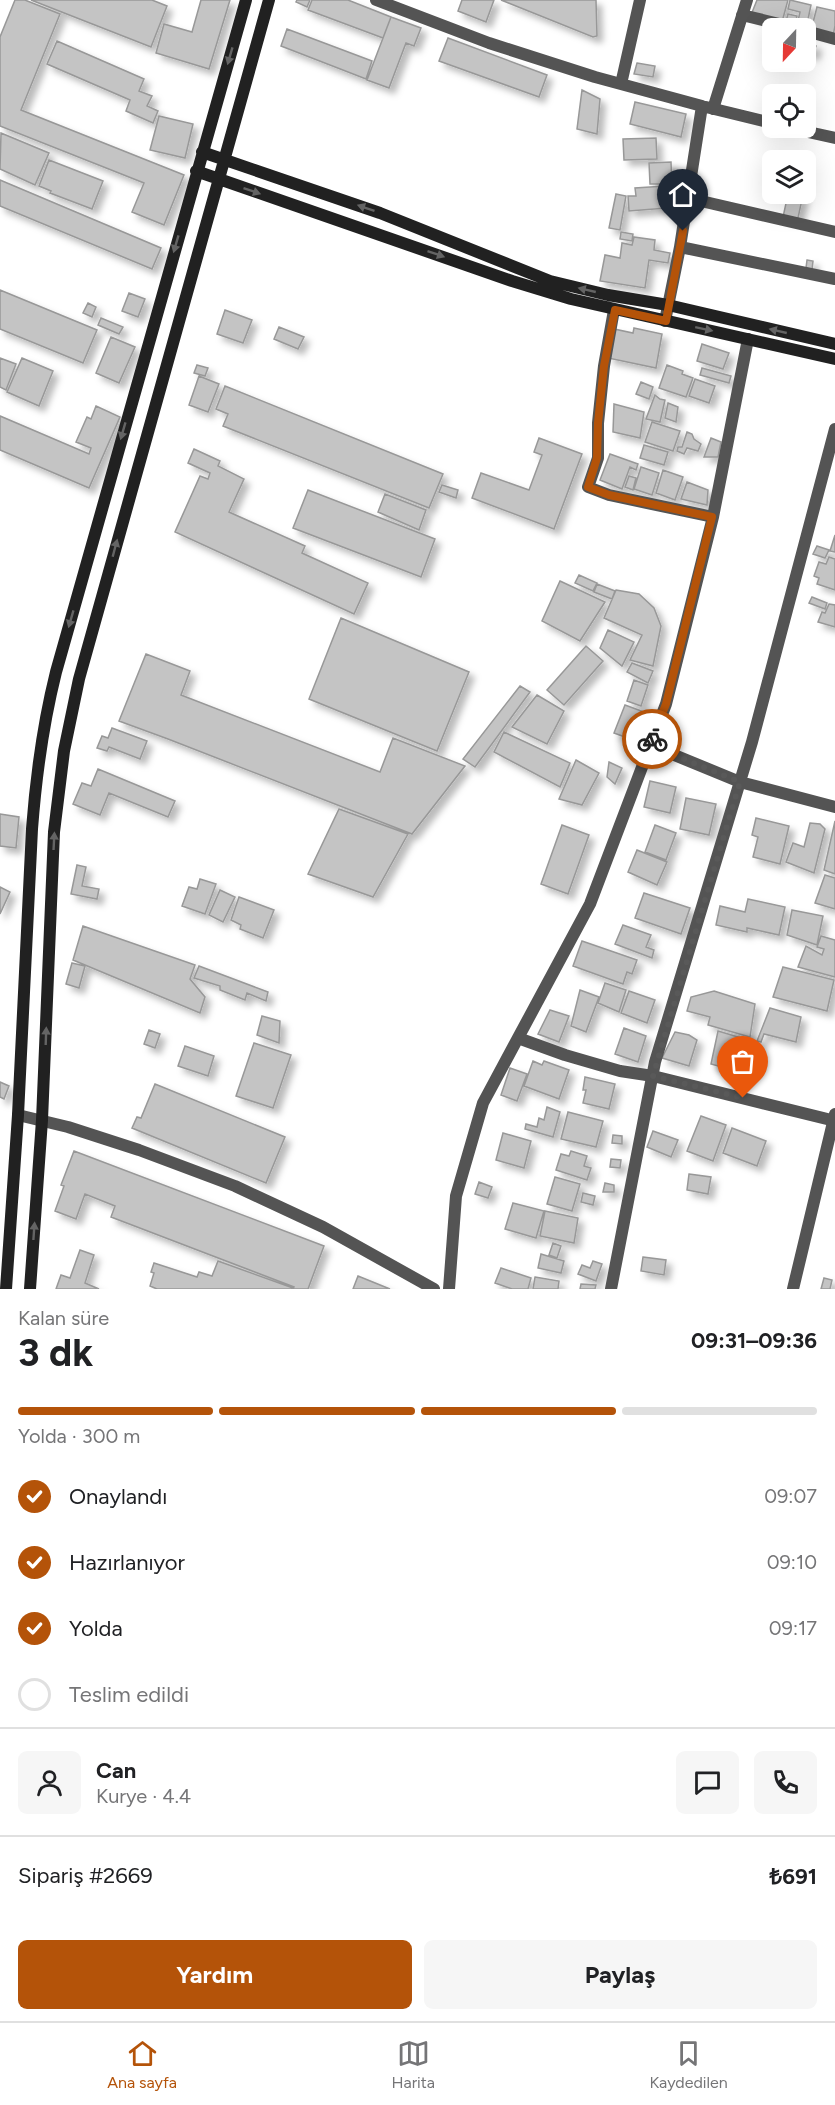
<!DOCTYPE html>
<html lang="tr">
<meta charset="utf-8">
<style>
body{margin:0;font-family:Figtree,sans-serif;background:#f6f6f6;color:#202124;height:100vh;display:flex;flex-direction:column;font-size:22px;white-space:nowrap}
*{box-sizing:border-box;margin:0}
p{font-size:20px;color:#757577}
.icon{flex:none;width:33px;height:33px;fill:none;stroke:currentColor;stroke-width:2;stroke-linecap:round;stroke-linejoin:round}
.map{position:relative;height:1289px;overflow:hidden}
.side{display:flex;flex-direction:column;background:#fff;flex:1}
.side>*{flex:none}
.needle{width:39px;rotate:202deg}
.buttons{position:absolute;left:762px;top:18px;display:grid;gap:12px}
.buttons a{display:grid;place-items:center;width:54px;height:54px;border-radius:9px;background:#fff;box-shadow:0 6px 24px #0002;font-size:30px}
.pin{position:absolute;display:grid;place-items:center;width:51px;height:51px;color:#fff;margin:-62px -26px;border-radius:50% 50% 50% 0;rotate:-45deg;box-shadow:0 0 6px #0007}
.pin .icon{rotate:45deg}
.courier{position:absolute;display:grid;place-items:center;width:60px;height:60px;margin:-30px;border:4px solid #b45309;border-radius:50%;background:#fff;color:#222;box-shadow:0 2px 8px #0007}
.head em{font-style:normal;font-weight:700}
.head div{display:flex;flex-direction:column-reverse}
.head{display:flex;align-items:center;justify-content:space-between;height:102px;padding:0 18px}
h1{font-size:39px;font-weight:700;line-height:45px}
.bar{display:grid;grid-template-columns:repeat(4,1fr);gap:9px 6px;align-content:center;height:72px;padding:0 18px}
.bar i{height:8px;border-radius:4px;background:#e0e0e0}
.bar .active{background:#b45309}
.bar p{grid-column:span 4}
.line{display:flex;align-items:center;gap:15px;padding:0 18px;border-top:2px solid #e0e0e0}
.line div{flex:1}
.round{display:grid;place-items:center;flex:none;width:63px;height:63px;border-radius:9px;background:#f6f6f6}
ol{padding:0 18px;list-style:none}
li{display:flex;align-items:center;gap:18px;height:66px}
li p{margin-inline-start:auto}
li .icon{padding:6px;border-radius:50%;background:#b45309;color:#fff;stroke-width:4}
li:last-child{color:#757577}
li i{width:33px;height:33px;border:3px solid #e0e0e0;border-radius:50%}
.cta{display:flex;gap:12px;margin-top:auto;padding:12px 18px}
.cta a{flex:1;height:69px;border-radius:9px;background:#b45309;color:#fff;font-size:24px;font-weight:700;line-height:69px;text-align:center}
.cta a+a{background:#f6f6f6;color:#202124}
.dock{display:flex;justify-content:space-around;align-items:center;height:84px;border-top:2px solid #e0e0e0;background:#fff;font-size:16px;color:#757577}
.dock a{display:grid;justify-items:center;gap:3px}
.dock .active{color:#b45309}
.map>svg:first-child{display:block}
.building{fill:#c4c4c4;stroke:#989898;stroke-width:1.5;filter:url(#shadow)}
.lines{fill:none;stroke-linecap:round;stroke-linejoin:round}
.street{stroke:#545454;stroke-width:12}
.secondary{stroke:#212121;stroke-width:12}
.oneway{fill:#646464}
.done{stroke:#595959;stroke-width:6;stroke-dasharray:0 10.8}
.route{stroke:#b45309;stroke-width:8}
</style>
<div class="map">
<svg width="835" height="1289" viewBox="0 0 835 1289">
<defs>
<filter id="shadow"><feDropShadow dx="5.5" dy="5.5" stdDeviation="3" flood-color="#0004"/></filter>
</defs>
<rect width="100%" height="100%" fill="#fff"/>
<path class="building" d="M15,0H25L60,14L21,110L184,175L164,225L132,212L144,183L0,126V37Z
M31,0H152L167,6L151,47Z
M201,0H230L209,69L156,53L164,24L192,32Z
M297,0H310L307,7L296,2Z
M312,0H348L391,17L383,38L308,10Z
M462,0H494L486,22L458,11Z
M501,0H596L597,36L593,37Z
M757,0H788L782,22L751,15Z
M790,0L811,5L806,29L797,25L800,12L788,9Z
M817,7L835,11V26L833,36L811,30Z
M788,14L797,16L795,25L786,21Z
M391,17L421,28L414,46L406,43L389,88L367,80Z
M287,29L372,61L366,79L281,46Z
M448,38L547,75L539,97L439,61Z
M57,41L144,79L139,91L152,96L147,106L158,111L153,123L126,111L130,100L47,64Z
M809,44L816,46L813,54L806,52V47L807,48Z
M637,63L655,66L653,77L634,74Z
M582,90L600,99L597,134L577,129Z
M635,102L686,114L681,137L630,124Z
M159,116L193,124L185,158L150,150Z
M1,133L49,153L35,185L0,169Z
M656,138L657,159L624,160L623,139Z
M49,160L103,181L92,209L50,193L51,191L39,186Z
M671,162L672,184H650L649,163Z
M0,180L161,248L152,269L0,206Z
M665,186L667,208L629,211L628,196H636L635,188Z
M616,194L626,196L620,230L609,228Z
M788,194L803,195L798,218L783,217Z
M621,232L633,234L632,241L620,239Z
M634,237L655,240L654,250L670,253L668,263L649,260L645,288L600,281L605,255L620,258L622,243L632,245Z
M807,260L813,261L812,270L806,268Z
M0,290L97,330L83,363L0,329Z
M129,293L145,299L138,317L122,311Z
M88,303L96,307L92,317L83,313Z
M225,310L252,320L243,343L217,334Z
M101,318L123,327L119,334L98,325Z
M279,327L304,337L298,349L274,339Z
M634,328L662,334L656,368L608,358L614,329L633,333Z
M111,337L135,347L119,383L96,373Z
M702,344L729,353L723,369L697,361Z
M0,358L16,364L6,390L0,387Z
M22,358L53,371L39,406L7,392Z
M197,365L208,368L205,376L194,373Z
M667,365L683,371L682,374L693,378L686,397L659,388Z
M702,368L731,376L729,383L700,375Z
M199,376L219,384L208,412L189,405Z
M695,379L715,386L709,403L689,396Z
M641,382L653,387L649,399L636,394Z
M225,386L443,474L429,508L223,426L228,414L216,409Z
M655,395L660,399L665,400L660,422L646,419Z
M668,403L678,407L676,422L665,418Z
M614,404L644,412L640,438L613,432Z
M96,406L120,417L89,488L0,450V416L89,454L91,448L76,442L87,417L91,419Z
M652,422L680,431L673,451L645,442Z
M687,432L692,434L694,439L701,444L698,451L687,448L684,454L677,451L678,447H682Z
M539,438L582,454L554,529L472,498L481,473L529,490L542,455L534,452Z
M711,438L721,442L718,457H704Z
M644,445L668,452L664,465L640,458Z
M194,449L220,461L218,466L244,479L229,512L305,546L302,553L368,583L354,614L175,532L200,476L208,479L210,473L188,463Z
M610,454L638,464L636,470L630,467L622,489L600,480Z
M641,467L659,473L652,495L634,489Z
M663,470L683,477L675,500L656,493Z
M629,476L636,478L633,490L625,487Z
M687,482L708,490L707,505L681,499Z
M442,485L458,490L456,498L439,492Z
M308,490L435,539L421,577L293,528Z
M385,494L426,510L419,530L378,512Z
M835,535V552L830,551Z
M817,546L829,550L825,558L813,554Z
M829,557L835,559V590L817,584L819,578L814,576L819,562L826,564Z
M579,575L597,583L593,591L575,583Z
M560,581L605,602L580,641L542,621Z
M597,584L615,591L612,599L594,592Z
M616,590L639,594L654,608L661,626L653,666L630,660L642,635L604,618Z
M812,597L827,603L825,609L809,603Z
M829,604L835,605V627L818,622L822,612L825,613Z
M341,618L469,672L437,751L309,699Z
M608,630L634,642L622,666L600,648Z
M586,646L603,661L564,705L547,690Z
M146,654L190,671L181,695L380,772L393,738L465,766L412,834L168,739L119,721Z
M632,663L653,671L648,683L627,672Z
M634,680L648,685L641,706L627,701Z
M520,686L530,692L475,767L463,759Z
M537,695L564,711L547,744L512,727Z
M625,705L644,712L633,740L614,733Z
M112,728L147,741L140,759L109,747L107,751L97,748L102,736L108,738Z
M504,732L570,763L560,787L494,752Z
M576,760L599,773L582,805L559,799Z
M609,762L622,768L615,784L607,777Z
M98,769L175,801L168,817L109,793L100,815L73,804L82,783L91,786Z
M650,781L676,787L670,813L644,807Z
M686,798L716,804L709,835L680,829Z
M339,809L408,834L373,897L308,874Z
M0,814L19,817L16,848L0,846Z
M756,818L789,826L780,864L753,857L758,837L752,835Z
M835,821V874L824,870Z
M810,823L820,824L825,829L814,873L786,862L793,843L804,847Z
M562,825L589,835L568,894L541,884Z
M655,825L676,833L666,860L645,852Z
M637,850L667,862L657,885L628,872Z
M77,865L86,867L82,886L99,889L97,899L71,894Z
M825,875L835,878V909L815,903Z
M200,879L216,884L205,914L182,906L189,887L197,889Z
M0,887L10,892L0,914Z
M220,890L235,897L223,922L209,915Z
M644,893L690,908L681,934L635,918Z
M239,897L274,910L263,938L240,929L241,925L231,920Z
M748,899L785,907L779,935L747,928V932L716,925L720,906L745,912Z
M792,910L823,916L817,945L787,935Z
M623,925L651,935L646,947L654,950L652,958L615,944Z
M83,926L195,965L190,979L205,997L200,1013L73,960Z
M821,936L835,940V977L798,967L806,946L822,955L824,949L817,947Z
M582,941L637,960L632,974L627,972L623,984L573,966Z
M72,963L85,966L79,988L66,984Z
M199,966L268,992L266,1001L247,993L245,1000L220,990V986L194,978Z
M783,967L834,980L827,1011L773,997Z
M605,983L626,990L619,1012L598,1003Z
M580,990L599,997L586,1032L571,1026Z
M629,991L655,1000L647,1023L621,1013Z
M714,991L755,1004L750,1037L708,1025L710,1017L687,1011L691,997Z
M770,1008L801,1017L796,1042L764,1034L761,1042L757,1041Z
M550,1010L569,1016L559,1042L538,1034Z
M262,1016L280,1021L279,1043L257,1035Z
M624,1028L646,1036L638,1062L615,1054Z
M149,1030L160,1034L155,1048L144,1044Z
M718,1031L745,1039L736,1071L711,1064Z
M675,1032L689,1035L697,1040L689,1066L662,1058Z
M254,1043L291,1055L273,1108L236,1096Z
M185,1046L214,1056L208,1076L178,1066Z
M533,1061L542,1065L544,1061L569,1070L559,1099L524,1086Z
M510,1068L527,1074L517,1101L501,1095Z
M585,1077L615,1084L609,1109L583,1103L586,1090H583Z
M0,1082L9,1086L4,1099L0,1097Z
M155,1084L285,1137L266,1183L132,1128L137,1117L141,1118Z
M547,1107L560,1112L553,1137L525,1129L526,1124L537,1127L539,1118L544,1120Z
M568,1112L603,1121L596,1147L561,1139Z
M701,1116L726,1125L713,1161L687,1151Z
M732,1128L766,1141L757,1166L723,1153Z
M653,1131L678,1140L671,1157L647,1147Z
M503,1133L531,1141L524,1168L496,1160Z
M613,1135L622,1136V1144L612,1143Z
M74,1151L324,1246L308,1289H293L294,1287L111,1217L115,1206L85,1194L76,1219L55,1211L64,1186L61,1185Z
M571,1151L587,1156L584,1166L591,1168L587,1180L556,1170L561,1154L569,1156Z
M611,1159L621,1160L620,1168L610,1167Z
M689,1174L711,1177L708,1194L687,1190Z
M555,1177L580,1184L572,1211L547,1204Z
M479,1182L492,1187L488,1198L475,1194Z
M605,1183L614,1185V1192H603Z
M583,1193L595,1196L593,1205L581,1202Z
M513,1203L544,1211L536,1238L505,1229Z
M545,1211L578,1218L574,1243L540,1236Z
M553,1243L561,1246L557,1258L549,1255Z
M80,1250L94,1255L85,1283L99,1289H56L61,1275L70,1278Z
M541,1254L564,1261L561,1273L538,1268Z
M643,1257L666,1260L664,1275L641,1271Z
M218,1261L293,1288V1289H157L150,1286L154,1273L151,1272L154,1263L197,1277L199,1272L212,1276Z
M593,1261L602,1264L596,1281L578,1274L582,1265L590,1268Z
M501,1268L531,1278L528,1289H512L495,1283Z
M358,1276L390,1289H353Z
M535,1277L559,1281L558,1289H533Z
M824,1278L832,1280L830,1289H821Z
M581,1284L596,1285L595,1289H580Z"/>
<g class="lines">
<path class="street" d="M376,0L489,43L595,77L702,106L680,247L665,321
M742,15L796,28
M806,31L835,39
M621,84L640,0
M706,107L772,123
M713,109L747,0
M790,128L835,138
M688,198L835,232
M680,247L835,279
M614,310L604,366L598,423V458L588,487L609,495L713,517
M650,745L740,782L835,807
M518,1038L565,1055L620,1071L653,1076L835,1121
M18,1115L68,1127L139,1150L235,1186L323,1227L434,1289
M449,1289L456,1196L483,1103L590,904L666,704L713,517L748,339
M611,1289L655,1062L752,742L835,429
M793,1289L835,1114"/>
<path class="secondary" d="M202,152L380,213L550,281L608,295L668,305L835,344
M196,171L512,281L571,299L835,359
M6,1289L18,1115L32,829C36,776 43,724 56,672L246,0
M30,1289L42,1120L54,832L64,751L79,679L269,0"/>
</g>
<defs><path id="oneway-solid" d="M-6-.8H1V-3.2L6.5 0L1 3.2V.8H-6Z" transform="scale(1.5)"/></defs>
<g class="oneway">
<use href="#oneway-solid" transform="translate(230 56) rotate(106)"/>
<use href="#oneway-solid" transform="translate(252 191) rotate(19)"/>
<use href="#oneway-solid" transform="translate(366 208) rotate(-161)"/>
<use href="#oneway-solid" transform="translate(176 244) rotate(106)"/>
<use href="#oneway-solid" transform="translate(436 254) rotate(19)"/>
<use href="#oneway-solid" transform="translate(587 290) rotate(-167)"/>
<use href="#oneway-solid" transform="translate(704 329) rotate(12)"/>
<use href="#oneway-solid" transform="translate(778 331) rotate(-167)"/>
<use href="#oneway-solid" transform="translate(123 431) rotate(106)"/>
<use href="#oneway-solid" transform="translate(115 548) rotate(-75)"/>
<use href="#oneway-solid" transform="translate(71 619) rotate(106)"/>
<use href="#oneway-solid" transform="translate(54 841) rotate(-87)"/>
<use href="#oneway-solid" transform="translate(46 1036) rotate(-88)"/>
<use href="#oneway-solid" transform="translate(34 1231) rotate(-86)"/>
</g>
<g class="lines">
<path class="done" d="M652,739L650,745L740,782L653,1076L743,1098"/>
<path class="route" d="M652,739L666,704L712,517L609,495L588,487L597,458L598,423L604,366L615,310L666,321L683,231"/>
</g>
</svg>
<div class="buttons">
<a><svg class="needle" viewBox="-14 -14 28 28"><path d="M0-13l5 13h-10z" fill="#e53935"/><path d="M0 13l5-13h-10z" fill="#757577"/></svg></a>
<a><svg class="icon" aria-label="locate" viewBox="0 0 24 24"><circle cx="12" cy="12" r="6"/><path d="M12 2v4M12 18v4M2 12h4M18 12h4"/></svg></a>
<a><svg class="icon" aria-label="layers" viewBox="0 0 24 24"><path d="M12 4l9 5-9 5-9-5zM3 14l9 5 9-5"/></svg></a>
</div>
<div class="pin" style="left:743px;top:1098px;background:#ea580c"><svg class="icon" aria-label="bag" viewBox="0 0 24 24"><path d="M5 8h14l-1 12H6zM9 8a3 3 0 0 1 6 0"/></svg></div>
<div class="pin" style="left:683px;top:231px;background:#1f2937"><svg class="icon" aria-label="home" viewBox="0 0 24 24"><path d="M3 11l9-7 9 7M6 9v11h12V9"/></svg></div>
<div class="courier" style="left:652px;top:739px"><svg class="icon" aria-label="bike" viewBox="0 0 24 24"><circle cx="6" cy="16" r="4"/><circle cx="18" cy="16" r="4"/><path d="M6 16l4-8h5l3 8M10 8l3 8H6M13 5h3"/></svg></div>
</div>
<section class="side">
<div class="head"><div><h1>3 dk</h1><p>Kalan süre</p></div><em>09:31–09:36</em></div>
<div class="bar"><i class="active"></i><i class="active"></i><i class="active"></i><i></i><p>Yolda · 300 m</p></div>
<ol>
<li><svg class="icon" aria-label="check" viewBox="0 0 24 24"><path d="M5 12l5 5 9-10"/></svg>Onaylandı<p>09:07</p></li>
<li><svg class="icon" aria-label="check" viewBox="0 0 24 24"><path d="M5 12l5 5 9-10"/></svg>Hazırlanıyor<p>09:10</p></li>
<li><svg class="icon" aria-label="check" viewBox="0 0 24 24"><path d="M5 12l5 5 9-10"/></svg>Yolda<p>09:17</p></li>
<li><i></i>Teslim edildi</li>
</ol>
<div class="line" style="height:108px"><a class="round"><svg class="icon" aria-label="person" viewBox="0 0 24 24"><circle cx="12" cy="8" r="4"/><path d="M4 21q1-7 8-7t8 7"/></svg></a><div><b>Can</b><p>Kurye · 4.4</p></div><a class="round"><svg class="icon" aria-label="chat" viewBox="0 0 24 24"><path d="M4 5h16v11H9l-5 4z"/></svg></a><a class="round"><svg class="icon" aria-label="phone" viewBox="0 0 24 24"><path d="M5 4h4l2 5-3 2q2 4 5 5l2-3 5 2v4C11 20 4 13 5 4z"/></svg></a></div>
<div class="line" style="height:78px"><div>Sipariş #2669</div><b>₺691</b></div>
<div class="cta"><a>Yardım</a><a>Paylaş</a></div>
</section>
<nav class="dock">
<a class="active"><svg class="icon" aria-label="home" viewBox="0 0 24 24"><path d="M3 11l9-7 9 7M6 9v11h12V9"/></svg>Ana sayfa</a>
<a><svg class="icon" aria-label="map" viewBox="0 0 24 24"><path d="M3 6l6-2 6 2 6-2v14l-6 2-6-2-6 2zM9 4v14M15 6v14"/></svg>Harita</a>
<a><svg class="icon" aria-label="saved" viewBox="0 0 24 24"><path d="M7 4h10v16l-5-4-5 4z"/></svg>Kaydedilen</a>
</nav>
